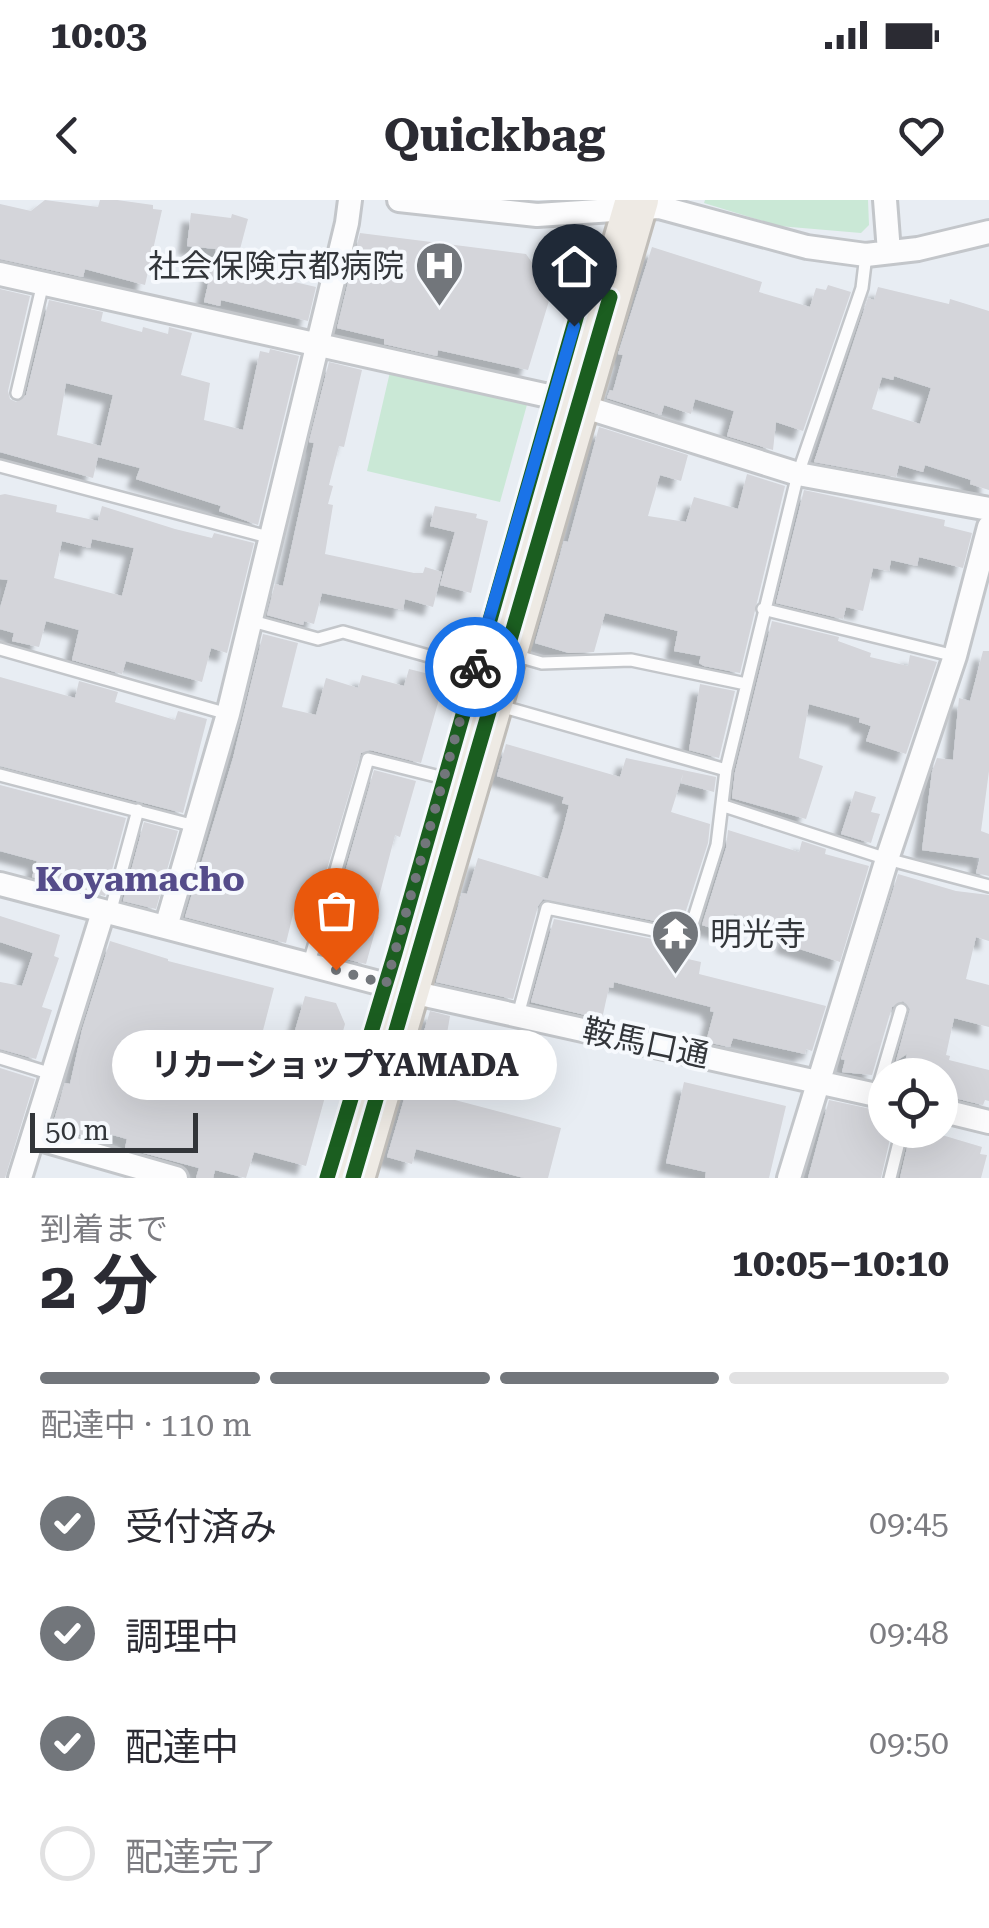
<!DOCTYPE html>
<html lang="ja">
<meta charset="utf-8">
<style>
body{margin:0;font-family:"Roboto Serif","Noto Sans JP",serif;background:#f7f7f7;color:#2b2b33;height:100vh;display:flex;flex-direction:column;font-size:38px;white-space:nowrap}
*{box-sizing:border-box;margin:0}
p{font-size:32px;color:#7c7c81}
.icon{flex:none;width:55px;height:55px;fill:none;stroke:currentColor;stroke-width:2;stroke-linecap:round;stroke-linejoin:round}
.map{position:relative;height:978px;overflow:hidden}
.drawer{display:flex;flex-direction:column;background:#fff;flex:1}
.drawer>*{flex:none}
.controls{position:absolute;left:868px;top:858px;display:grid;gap:20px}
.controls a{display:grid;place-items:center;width:90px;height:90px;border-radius:50%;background:#fff;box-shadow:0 10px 40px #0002;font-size:50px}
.scale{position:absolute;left:30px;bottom:25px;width:168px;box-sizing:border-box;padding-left:10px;border:5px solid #33363a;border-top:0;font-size:28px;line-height:35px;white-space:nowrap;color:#33363a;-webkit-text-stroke:8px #f6f9fd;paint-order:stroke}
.pin{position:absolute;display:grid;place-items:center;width:85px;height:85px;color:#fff;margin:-102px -42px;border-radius:50% 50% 50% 0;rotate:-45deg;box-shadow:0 0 10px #0007}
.pin .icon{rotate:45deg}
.courier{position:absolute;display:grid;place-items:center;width:100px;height:100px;margin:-50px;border:8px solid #1a73e8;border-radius:50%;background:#fff;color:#222;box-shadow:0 2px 12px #0007}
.bubble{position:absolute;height:70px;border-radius:35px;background:#fff;box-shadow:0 10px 40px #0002;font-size:32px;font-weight:700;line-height:70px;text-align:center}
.overview em{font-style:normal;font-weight:700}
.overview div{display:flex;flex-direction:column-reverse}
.overview{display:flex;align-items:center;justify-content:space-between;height:170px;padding:0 40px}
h1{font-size:65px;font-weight:700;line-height:75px}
.bar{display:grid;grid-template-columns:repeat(4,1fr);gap:15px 10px;align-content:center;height:120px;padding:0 40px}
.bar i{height:12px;border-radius:8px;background:#e1e1e2}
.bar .selected{background:#72767b}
.bar p{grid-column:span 4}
ol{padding:0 40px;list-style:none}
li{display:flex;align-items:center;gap:30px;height:110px}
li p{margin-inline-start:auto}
li .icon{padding:10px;border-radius:50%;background:#72767b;color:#fff;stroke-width:4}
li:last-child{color:#7c7c81}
li i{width:55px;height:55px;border:5px solid #e1e1e2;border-radius:50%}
.status{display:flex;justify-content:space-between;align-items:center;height:70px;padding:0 50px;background:#fff;direction:ltr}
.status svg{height:28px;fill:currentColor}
header{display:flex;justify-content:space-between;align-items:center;height:130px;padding:0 40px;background:#fff;font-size:45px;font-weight:700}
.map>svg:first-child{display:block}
.green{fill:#cae8d6}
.building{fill:#d4d5da;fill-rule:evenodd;filter:url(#shadow)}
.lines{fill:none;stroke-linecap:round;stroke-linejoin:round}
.lane-casing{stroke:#c3c6ca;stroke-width:16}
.street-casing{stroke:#c3c6ca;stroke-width:28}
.highway-casing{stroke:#c0bdb8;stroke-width:48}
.lane{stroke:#fcfcfd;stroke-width:11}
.street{stroke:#fcfcfd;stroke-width:22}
.highway{stroke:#eeeae4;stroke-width:42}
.cycleway-casing{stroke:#f6f9fd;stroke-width:21}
.cycleway{stroke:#1b5e20;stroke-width:15}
.done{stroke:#72767b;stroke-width:10;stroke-dasharray:0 18}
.route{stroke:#1a73e8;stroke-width:12}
.labels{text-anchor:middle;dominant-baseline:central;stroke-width:8;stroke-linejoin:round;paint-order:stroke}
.poi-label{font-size:32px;fill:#33363a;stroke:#f6f9fd;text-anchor:end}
.street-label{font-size:32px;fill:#33363a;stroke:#f6f9fd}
.neighbourhood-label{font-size:35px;font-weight:bold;fill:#554c8a;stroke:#f6f9fd}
</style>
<div class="status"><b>10:03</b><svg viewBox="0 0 49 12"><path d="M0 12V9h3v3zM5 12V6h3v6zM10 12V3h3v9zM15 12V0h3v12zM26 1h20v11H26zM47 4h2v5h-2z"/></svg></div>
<header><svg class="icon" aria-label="back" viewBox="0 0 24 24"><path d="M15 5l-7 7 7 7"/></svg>Quickbag<svg class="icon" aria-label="heart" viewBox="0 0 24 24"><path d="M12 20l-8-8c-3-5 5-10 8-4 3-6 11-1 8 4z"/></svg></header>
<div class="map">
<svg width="989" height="978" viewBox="0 0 989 978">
<defs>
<filter id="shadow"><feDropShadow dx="-9" dy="9" stdDeviation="2.5" flood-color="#0004"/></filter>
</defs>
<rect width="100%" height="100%" fill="#e8edf3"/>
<path class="green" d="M705,0H868L869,25L861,33L779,26L704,3Z
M390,172L528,201L500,302L367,271Z"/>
<path class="building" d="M45,0L98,7L100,0H117L153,5V9L162,10L145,85L85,69L83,77L0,59V4L31,11Z
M191,13L231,18L232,14L248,19L235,68L316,87L308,121L221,100L220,106L204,102L216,49L187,46Z
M360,33L526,54L552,91L528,170L438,150L437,156L384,144V139L337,128Z
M652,47L762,82L759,92L810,107L816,88L826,90L828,85L851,92L803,231L776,222L773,250L727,236L734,211L695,199L691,214L664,205L661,215L607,198L610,190L613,191L623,155L618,154Z
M878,87L949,104L950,99L989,111V290L970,284L971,280L925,265L923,272L899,265L896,277L814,262L868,98L874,100ZM894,176L931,188L920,224L872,209L882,177L893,180Z
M0,89L30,96L8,191L10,199L16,202L26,195L49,100L103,112L101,121L142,132L143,127L168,134L169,127L192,133L181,175L210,183L204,220L243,230L260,151L269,153L270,149L299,156L258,325L219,311L221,306L136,279L140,268L98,257L93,278L0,252ZM66,183L113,195L101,246L57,235Z
M329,162L362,170L344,247L339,246L329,285L333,286L328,304L333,305L325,354L414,373H423L425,367L442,372L433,407L405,399L403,410L322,393L314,424L304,421L303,425L267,415L275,384L283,386L314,243L309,242Z
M599,227L688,255L681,281L660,275L648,316L686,322L694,297L738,309L747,274L785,286L740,473L704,466L699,463L701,456L674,451L678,431L605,413L594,452L569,453L535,443L564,341L568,342Z
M804,290L945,320L944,326L972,333L963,368L919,357L917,366L891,360L889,371L873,368L863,411L846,407L843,419L776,403Z
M5,294L57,305L56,312L98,321L102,306L175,329L212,338L214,333L254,343L227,453L211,448L202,482L126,461L122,474L72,460L79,430L46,421L39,447L12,441L14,433L0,429V408L8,380L0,379V295ZM92,339L134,348L122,396L54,378L62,341L90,348Z
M435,306L477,314L476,318L488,321L471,393L440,385L455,332L430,326Z
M772,421L839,437L838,441L871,453L870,457L908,466L910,455L937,462L906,554L866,541L871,526L859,522L860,518L809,504L799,558L823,566L806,619L732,598L735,572Z
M263,434L298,443L282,507L316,515L326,478L358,488L362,475L404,486L409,469L445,478L421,563L370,550L361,553L317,703L297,698L286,743L185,717L233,558Z
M983,451H989V571L981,631L989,634V676L976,673L980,658L922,650L932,572L937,558L953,560L959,498L970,501Z
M0,477L75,498L79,481L118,492L115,502L175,520L178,511L207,519L183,613L0,566Z
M700,484L735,491L719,558L689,550Z
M506,544L620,577L626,558L716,577L714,592L681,583L683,574L671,612L710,624L708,643L681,726L543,699L538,706L513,799L436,782L462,693L467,694L478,658L548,679L563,629L569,605L562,603L564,597L497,576Z
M374,570L416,581L400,637L395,635L374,716L379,717L366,764L322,753Z
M0,585L126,618L105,696L32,677L37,661L0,651Z
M855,591L876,597L871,612L880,614L871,643L841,634Z
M144,622L178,631L156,709L123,701Z
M728,630L799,652L802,641L826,649L825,654L869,666L840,762L784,744L788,731L734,714L727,733L702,725L726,648Z
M898,674L956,691L989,695V741L976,737L966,779L989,785V827L954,818L946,855L950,856L949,860L989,870V901L985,900L983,905L942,895L947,875H902L907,854L896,861L910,809L903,801L892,807L872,875L842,872L845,860L841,859Z
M0,716L60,735L54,756L59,758L42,807L52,810L36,859L0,849V782L22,786L33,753L0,742Z
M554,719L677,744L675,756L701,762L699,774L826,806L812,851L806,849L805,854L733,838L730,847L706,842L714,812L710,811L711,807L614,782L613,788L609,787L602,819L531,802Z
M110,741L168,759V761L274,788L254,865L283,872L305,796L336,803L345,824L306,966L254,952L246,978L215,970L213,978H196L199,968L125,948L127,939L95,930L92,938L52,927L65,883L70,884L82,830Z
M430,811L450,816L440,874L461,880L455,900L561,928L548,978H524L416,949L412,964L387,957Z
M0,868L35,879L5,978H0Z
M684,882L786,906L769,978H705L706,972L666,963Z
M829,900L885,912V930H892L881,978H808Z
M911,930H925L982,947L980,954L987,955L981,978H900Z"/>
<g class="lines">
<defs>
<path id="lane" d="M17,193L43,83
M0,266L272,338
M763,409L955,456
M252,421L318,439L343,432L475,469
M0,449L228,514
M514,455L542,463L631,460L746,484
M500,506L726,570
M0,575L195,626
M724,606L887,659L989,686
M110,713L138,610
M309,763L368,559L444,578
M518,815L547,708L688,737L717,645L726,570L798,274L862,88L866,55
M0,858L52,874
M876,895L901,810
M890,978L902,930"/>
<path id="street" d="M399,0L537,15L659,7L807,47L866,55L918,49L989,32
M885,0L889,52
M0,74L553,197L798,274L989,309
M0,684L425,795L885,897
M166,727L228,514L347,23L350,0
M940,910L989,922
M33,937L176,978
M20,978L103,712
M789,978L887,659L955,456L989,327"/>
<path id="highway" d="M353,978L637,0"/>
</defs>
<use href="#lane" class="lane-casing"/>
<use href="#street" class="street-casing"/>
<use href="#highway" class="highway-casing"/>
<use href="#lane" class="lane"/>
<use href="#street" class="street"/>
<use href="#highway" class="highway"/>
<defs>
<path id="cycleway" d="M327,978L395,753L584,90
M353,978L610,97"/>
</defs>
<use href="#cycleway" class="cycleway-casing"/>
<use href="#cycleway" class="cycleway"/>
</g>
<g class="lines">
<path class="done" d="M336,770L386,784L475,467"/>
<path class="route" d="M475,467L574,126"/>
</g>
<defs>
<symbol id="hospital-pin" viewBox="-11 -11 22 30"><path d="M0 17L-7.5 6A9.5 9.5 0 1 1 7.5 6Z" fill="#72767b" stroke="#f6f9fd"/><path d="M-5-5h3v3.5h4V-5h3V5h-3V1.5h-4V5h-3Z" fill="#fff"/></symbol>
<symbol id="temple-pin" viewBox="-11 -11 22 30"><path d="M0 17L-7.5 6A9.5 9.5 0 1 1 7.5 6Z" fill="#72767b" stroke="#f6f9fd"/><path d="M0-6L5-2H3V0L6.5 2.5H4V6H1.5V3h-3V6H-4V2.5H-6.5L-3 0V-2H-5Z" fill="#fff"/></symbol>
</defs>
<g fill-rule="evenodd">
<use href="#hospital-pin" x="412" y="38" width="55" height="75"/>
<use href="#temple-pin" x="648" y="706" width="55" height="75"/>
</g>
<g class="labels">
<g class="poi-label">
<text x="404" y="66">社会保険京都病院</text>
<text x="710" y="734" text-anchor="start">明光寺</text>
</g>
<g class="street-label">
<text transform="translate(646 843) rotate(12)">鞍馬口通</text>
</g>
<g class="neighbourhood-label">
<text x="140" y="679">Koyamacho</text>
</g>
</g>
</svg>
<div class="controls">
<a><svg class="icon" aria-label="locate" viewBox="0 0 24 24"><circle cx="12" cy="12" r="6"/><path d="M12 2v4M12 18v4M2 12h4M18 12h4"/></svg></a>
</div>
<div class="scale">50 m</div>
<div class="pin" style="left:336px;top:770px;background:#ea580c"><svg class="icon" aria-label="bag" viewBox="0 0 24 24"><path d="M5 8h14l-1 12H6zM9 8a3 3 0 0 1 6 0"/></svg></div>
<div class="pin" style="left:574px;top:126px;background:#1f2937"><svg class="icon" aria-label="home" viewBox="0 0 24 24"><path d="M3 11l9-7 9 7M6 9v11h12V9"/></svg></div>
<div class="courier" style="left:475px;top:467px"><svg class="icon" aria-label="bike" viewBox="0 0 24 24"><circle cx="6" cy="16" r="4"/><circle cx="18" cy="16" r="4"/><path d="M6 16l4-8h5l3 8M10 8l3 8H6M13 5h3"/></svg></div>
<div class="bubble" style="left:112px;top:830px;width:445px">リカーショップYAMADA</div>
</div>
<section class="drawer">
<div class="overview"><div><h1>2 分</h1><p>到着まで</p></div><em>10:05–10:10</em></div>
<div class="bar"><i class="selected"></i><i class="selected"></i><i class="selected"></i><i></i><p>配達中 · 110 m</p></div>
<ol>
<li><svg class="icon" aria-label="check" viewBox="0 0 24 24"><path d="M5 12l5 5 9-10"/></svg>受付済み<p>09:45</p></li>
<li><svg class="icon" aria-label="check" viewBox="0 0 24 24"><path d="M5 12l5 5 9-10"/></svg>調理中<p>09:48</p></li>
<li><svg class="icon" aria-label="check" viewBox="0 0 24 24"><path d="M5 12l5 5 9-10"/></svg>配達中<p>09:50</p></li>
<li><i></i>配達完了</li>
</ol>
</section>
